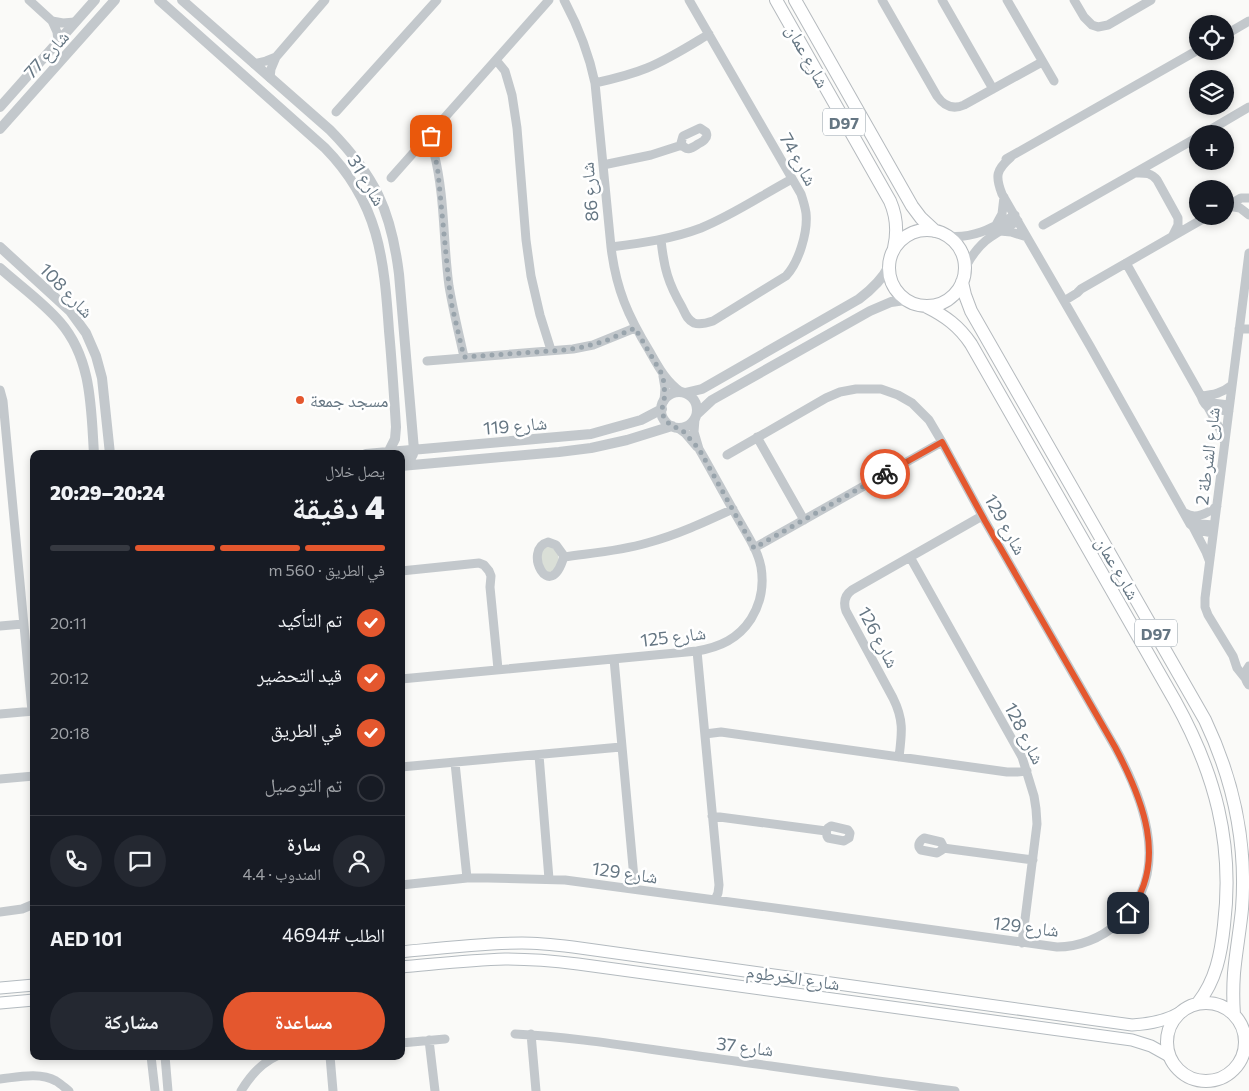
<!DOCTYPE html>
<html lang="ar">
<meta charset="utf-8">
<style>
body{margin:0;font-family:Commissioner,"Noto Naskh Arabic",sans-serif;background:#242831;color:#f1f3f6;direction:rtl;height:100vh;display:flex;flex-direction:column;font-size:19px;white-space:nowrap}
*{box-sizing:border-box;margin:0}
p{font-size:16px;color:#9ea1a6}
.icon{flex:none;width:28px;height:28px;fill:none;stroke:currentColor;stroke-width:2;stroke-linecap:round;stroke-linejoin:round}
.map{position:relative;flex:1;overflow:hidden;direction:ltr}
.panel{position:absolute;left:30px;top:450px;width:375px;height:610px;display:flex;flex-direction:column;background:#171b24;border-radius:10px;box-shadow:0 2px 8px #0003;direction:rtl}
.panel>*{flex:none}
.controls{position:absolute;left:1189px;top:15px;display:grid;gap:10px}
.controls a{display:grid;place-items:center;width:45px;height:45px;border-radius:50%;background:#171b24;box-shadow:0 2px 8px #0003;font-size:25px}
.pin{position:absolute;display:grid;place-items:center;width:42px;height:42px;color:#fff;margin:-21px;border-radius:10px;box-shadow:0 2px 8px #0006}
.courier{position:absolute;display:grid;place-items:center;width:50px;height:50px;margin:-25px;border:4px solid #e4572e;border-radius:50%;background:#fff;color:#222;box-shadow:0 1px 6px #0007}
.summary em{font-style:normal;font-weight:800}
.summary div{display:flex;flex-direction:column-reverse}
.summary{display:flex;align-items:center;justify-content:space-between;height:85px;padding:0 20px}
h1{font-size:32px;font-weight:800;line-height:38px}
.bar{display:grid;grid-template-columns:repeat(4,1fr);gap:8px 5px;align-content:center;height:60px;padding:0 20px}
.bar i{height:6px;border-radius:4px;background:#363941}
.bar .selected{background:#e4572e}
.bar p{grid-column:span 4}
.line{display:flex;align-items:center;gap:12px;padding:0 20px;border-top:1px solid #363941}
.line div{flex:1}
.round{display:grid;place-items:center;flex:none;width:52px;height:52px;border-radius:26px;background:#242831}
ol{padding:0 20px;list-style:none}
li{display:flex;align-items:center;gap:15px;height:55px}
li p{margin-inline-start:auto}
li .icon{padding:5px;border-radius:50%;background:#e4572e;color:#fff;stroke-width:4}
li:last-child{color:#9ea1a6}
li i{width:28px;height:28px;border:2px solid #363941;border-radius:50%}
.button{display:flex;gap:10px;margin-top:auto;padding:10px 20px}
.button a{flex:1;height:58px;border-radius:30px;background:#e4572e;color:#fff;font-size:20px;font-weight:800;line-height:58px;text-align:center}
.button a+a{background:#242831;color:#f1f3f6}
.map>svg:first-child{display:block}
.green{fill:#dadfd7}
.lines{fill:none;stroke-linecap:round;stroke-linejoin:round}
.secondary-casing{stroke:#b3babf;stroke-width:13}
.primary-casing{stroke:#b5babe;stroke-width:14}
.minor{stroke:#c3c8cc;stroke-width:9}
.tertiary{stroke:#c3c8cc;stroke-width:10}
.secondary{stroke:#fff;stroke-width:11}
.primary{stroke:#fff;stroke-width:12}
.done{stroke:#99a4ac;stroke-width:5;stroke-dasharray:0 9}
.route{stroke:#e4572e;stroke-width:6}
.poi-dot{fill:#e4572e;stroke:#fff;stroke-width:2}
.labels{text-anchor:middle;dominant-baseline:central;stroke-width:5;stroke-linejoin:round;paint-order:stroke}
.shield{fill:#fff;stroke:#939fa8;stroke-width:1}
.shield-label{font-size:16px;font-weight:bold;fill:#657683}
.street-label{font-size:18px;fill:#657683;stroke:#fff}
.poi-label{font-size:18px;fill:#657683;stroke:#fff;text-anchor:start}
</style>
<div class="map">
<svg width="1249" height="1091" viewBox="0 0 1249 1091">
<rect width="100%" height="100%" fill="#fafaf8"/>
<path class="green" d="M547,545L558,551L559,566L549,573L541,566V552Z"/>
<g class="lines">
<defs>
<path id="secondary" d="M401,952C441,948 482,943 522,943C539,943 556,945 573,947L1132,1025C1150,1024 1166,1021 1181,1012
M401,967C436,964 470,960 505,959C530,959 554,961 578,964L1132,1040L1151,1046L1169,1056
M0,988L34,985
M0,1003L34,1000"/>
<path id="primary" d="M776,0L890,201C897,217 898,231 894,248
M795,0L912,206L921,218L935,231
M889 268a38 38 0 1 1 76 0a38 38 0 1 1-76 0Z
M962,282L965,295L971,311L1205,720C1233,779 1247,844 1242,909C1240,930 1236,951 1234,973C1233,987 1233,1001 1234,1015
M927,307C945,316 959,326 971,344L1175,701C1215,773 1234,843 1224,925C1221,954 1216,980 1198,1003
M1167 1042a39 39 0 1 1 78 0a39 39 0 1 1-78 0Z"/>
</defs>
<use href="#secondary" class="secondary-casing"/>
<use href="#primary" class="primary-casing"/>
<path class="minor" d="M29,0L52,21L57,32L58,41
M564,0C578,26 589,54 595,83L611,247C616,289 628,316 650,352C659,368 666,381 681,392
M882,0L937,96C944,106 953,110 964,105L1042,62
M942,0L993,89
M1007,0L1054,81
M1074,0L1084,17L1092,25L1098,27L1108,25L1151,0
M52,21L63,23L75,22
M1225,35L1249,21
M496,60L505,71L512,95L517,128L526,240L531,276L540,315L551,350
M254,64L266,61L276,57
M270,78L271,69L276,57L325,0
M595,83C613,79 630,75 647,68C669,59 689,46 709,34
M336,112L437,0
M700,128L706,132C707,135 708,136 705,139C704,141 700,143 698,144C691,149 686,152 681,143L683,136Z
M1203,134L1249,107
M430,135C434,141 433,146 434,153C445,196 443,242 449,286C453,310 459,334 464,357
M1011,157C996,170 995,176 1002,194L1090,346L1190,524L1197,530L1213,533
M1006,159L1198,50
M603,165L651,155L682,145
M1135,173C1144,173 1151,172 1157,180L1178,218V225L1173,235
M391,178L549,0
M1228,206L1240,208L1249,215
M1225,207L1241,198H1249
M996,225L1002,214L1004,197
M1043,225L1198,137
M1000,231L1011,232L1027,237
M947,236C974,239 992,228 1015,215
M661,240C664,268 668,283 682,307C685,313 687,320 694,323C700,325 707,323 713,321L786,276C799,262 808,232 806,213C805,206 803,200 801,194L689,0
M611,247C642,243 672,239 701,228C733,215 762,195 792,179
M1126,263L1201,396C1206,411 1215,410 1229,411
M965,268C979,241 992,235 1018,221
M1064,301L1077,293L1081,289L1208,216
M1239,329H1249
M427,361L573,349L593,345L635,328
M663,376L665,388L664,401
M0,390L3,401L32,711
M1201,396C1214,395 1222,393 1232,385
M1203,398L1212,403L1229,405
M1208,407L1222,433L1224,441
M678,428L685,433L697,447
M757,437L804,520
M1185,513C1195,520 1208,513 1217,506
M1190,520L1200,524L1214,525
M1193,527L1206,552L1209,560
M548,542L556,545L564,556C550,606 522,549 548,542Z
M754,548L942,442
M564,557C592,553 620,551 647,543C677,535 705,522 733,509
M910,557L1022,757L1034,796L1036,809L1037,824L1022,943
M401,571L479,563L484,565L489,571L491,576L490,587L498,669
M0,626L23,624
M697,651L719,885L718,893L715,900
M614,659L635,889
M1249,666C1244,673 1244,679 1249,685
M1245,678L1237,668L1233,656L1208,615L1205,607V598L1249,253
M401,679L697,651C720,647 738,639 751,619C761,603 764,585 761,567C758,551 748,536 740,522C726,498 713,473 699,449L694,432L695,419
M0,714L34,711
M705,734L721,732L1007,772H1017L1027,771
M539,755L549,879
M899,757C902,733 904,720 893,698L846,611C843,602 845,595 852,590L982,516
M455,763L467,878
M401,767L621,747
M0,779L34,776
M712,816L826,831
M831,826L848,830L850,833L849,838L844,841L828,838L827,836L826,831L828,828Z
M924,838L941,842L943,846L942,850L937,853L921,850C917,846 919,841 924,838Z
M943,848L1033,860
M401,885L467,878H488L565,880L797,911L1057,947C1079,947 1101,938 1117,924C1173,876 1145,802 1115,747L985,521L942,442L929,420L912,403L898,395L881,389H856L840,392L826,398L727,455
M0,912L22,909L34,904
M515,1034C574,1037 633,1047 692,1055C779,1067 867,1080 955,1091
M531,1034L536,1091
M429,1040L435,1091
M401,1043L445,1039
M151,1056L155,1091
M165,1056L168,1091
M330,1056L333,1091
M0,1079C18,1077 40,1072 56,1081C61,1084 65,1088 69,1091
M241,1091C250,1076 261,1063 277,1056"/>
<path class="tertiary" d="M159,0L325,148C379,203 384,258 389,331C392,363 394,395 396,427L395,439L389,451
M182,0L330,130C375,176 391,210 399,274L414,450C413,457 409,461 401,462
M0,107L95,0
M0,129L115,0
M0,247L70,311L86,333L96,356L102,378L110,454
M0,268C20,286 43,302 60,322C92,359 91,408 94,454
M661 410a18 18 0 1 1 36 0a18 18 0 1 1-36 0Z
M685,393L702,389L859,299C871,290 882,280 889,266
M697,414L712,400L870,311L891,302L905,300
M366,454L591,434L641,420L662,409
M401,466L559,452L591,448L627,440L672,426"/>
<use href="#secondary" class="secondary"/>
<use href="#primary" class="primary"/>
</g>
<g class="lines">
<path class="done" d="M431,136L433,141L434,150L438,172L449,285L452,306L464,357L564,350L583,347L605,341L635,328L663,376L665,395L662,409L664,419L672,426L682,430L699,449L754,548L885,474"/>
<path class="route" d="M885,474L942,442L985,521L1115,747C1142,798 1169,862 1128,913"/>
</g>
<circle class="poi-dot" cx="300" cy="400" r="5"/>
<g class="labels">
<g class="shield">
<rect x="823" y="108.5" width="42" height="27" rx="4"/>
<rect x="1135" y="619.5" width="42" height="27" rx="4"/>
</g>
<g class="shield-label">
<text x="844" y="122">D97</text>
<text x="1156" y="633">D97</text>
</g>
<g class="street-label">
<text transform="translate(46 54) rotate(-48)">شارع 77</text>
<text transform="translate(808 56) rotate(61)">شارع عمان</text>
<text transform="translate(799 159) rotate(61)">شارع 74</text>
<text transform="translate(367 180) rotate(59)">شارع 31</text>
<text transform="translate(589 192) rotate(-95)">شارع 86</text>
<text transform="translate(67 290) rotate(46)">شارع 108</text>
<text transform="translate(515 425) rotate(-5)">شارع 119</text>
<text transform="translate(1207 456) rotate(-83)">شارع الشرطة 2</text>
<text transform="translate(1006 524) rotate(61)">شارع 129</text>
<text transform="translate(1118 568) rotate(60)">شارع عمان</text>
<text transform="translate(673 636) rotate(-7)">شارع 125</text>
<text transform="translate(879 637) rotate(62)">شارع 126</text>
<text transform="translate(1025 733) rotate(63)">شارع 128</text>
<text transform="translate(625 872) rotate(8)">شارع 129</text>
<text transform="translate(1026 926) rotate(7)">شارع 129</text>
<text transform="translate(793 977) rotate(8)">شارع الخرطوم</text>
<text transform="translate(745 1046) rotate(7)">شارع 37</text>
</g>
<g class="poi-label">
<text x="310" y="400">مسجد جمعة</text>
</g>
</g>
</svg>
<div class="controls">
<a><svg class="icon" aria-label="locate" viewBox="0 0 24 24"><circle cx="12" cy="12" r="6"/><path d="M12 2v4M12 18v4M2 12h4M18 12h4"/></svg></a>
<a><svg class="icon" aria-label="layers" viewBox="0 0 24 24"><path d="M12 4l9 5-9 5-9-5zM3 14l9 5 9-5"/></svg></a>
<a>+</a>
<a>−</a>
</div>
<div class="pin" style="left:431px;top:136px;background:#ea580c"><svg class="icon" aria-label="bag" viewBox="0 0 24 24"><path d="M5 8h14l-1 12H6zM9 8a3 3 0 0 1 6 0"/></svg></div>
<div class="pin" style="left:1128px;top:913px;background:#1f2937"><svg class="icon" aria-label="home" viewBox="0 0 24 24"><path d="M3 11l9-7 9 7M6 9v11h12V9"/></svg></div>
<div class="courier" style="left:885px;top:474px"><svg class="icon" aria-label="bike" viewBox="0 0 24 24"><circle cx="6" cy="16" r="4"/><circle cx="18" cy="16" r="4"/><path d="M6 16l4-8h5l3 8M10 8l3 8H6M13 5h3"/></svg></div>
<section class="panel">
<div class="summary"><div><h1>4 دقيقة</h1><p>يصل خلال</p></div><em>20:24–20:29</em></div>
<div class="bar"><i class="selected"></i><i class="selected"></i><i class="selected"></i><i></i><p>في الطريق · 560 m</p></div>
<ol>
<li><svg class="icon" aria-label="check" viewBox="0 0 24 24"><path d="M5 12l5 5 9-10"/></svg>تم التأكيد<p>20:11</p></li>
<li><svg class="icon" aria-label="check" viewBox="0 0 24 24"><path d="M5 12l5 5 9-10"/></svg>قيد التحضير<p>20:12</p></li>
<li><svg class="icon" aria-label="check" viewBox="0 0 24 24"><path d="M5 12l5 5 9-10"/></svg>في الطريق<p>20:18</p></li>
<li><i></i>تم التوصيل</li>
</ol>
<div class="line" style="height:90px"><a class="round"><svg class="icon" aria-label="person" viewBox="0 0 24 24"><circle cx="12" cy="8" r="4"/><path d="M4 21q1-7 8-7t8 7"/></svg></a><div><b>سارة</b><p>المندوب · 4.4</p></div><a class="round"><svg class="icon" aria-label="chat" viewBox="0 0 24 24"><path d="M4 5h16v11H9l-5 4z"/></svg></a><a class="round"><svg class="icon" aria-label="phone" viewBox="0 0 24 24"><path d="M5 4h4l2 5-3 2q2 4 5 5l2-3 5 2v4C11 20 4 13 5 4z"/></svg></a></div>
<div class="line" style="height:65px"><div>الطلب #4694</div><b>AED 101</b></div>
<div class="button"><a>مساعدة</a><a>مشاركة</a></div>
</section>
</div>
